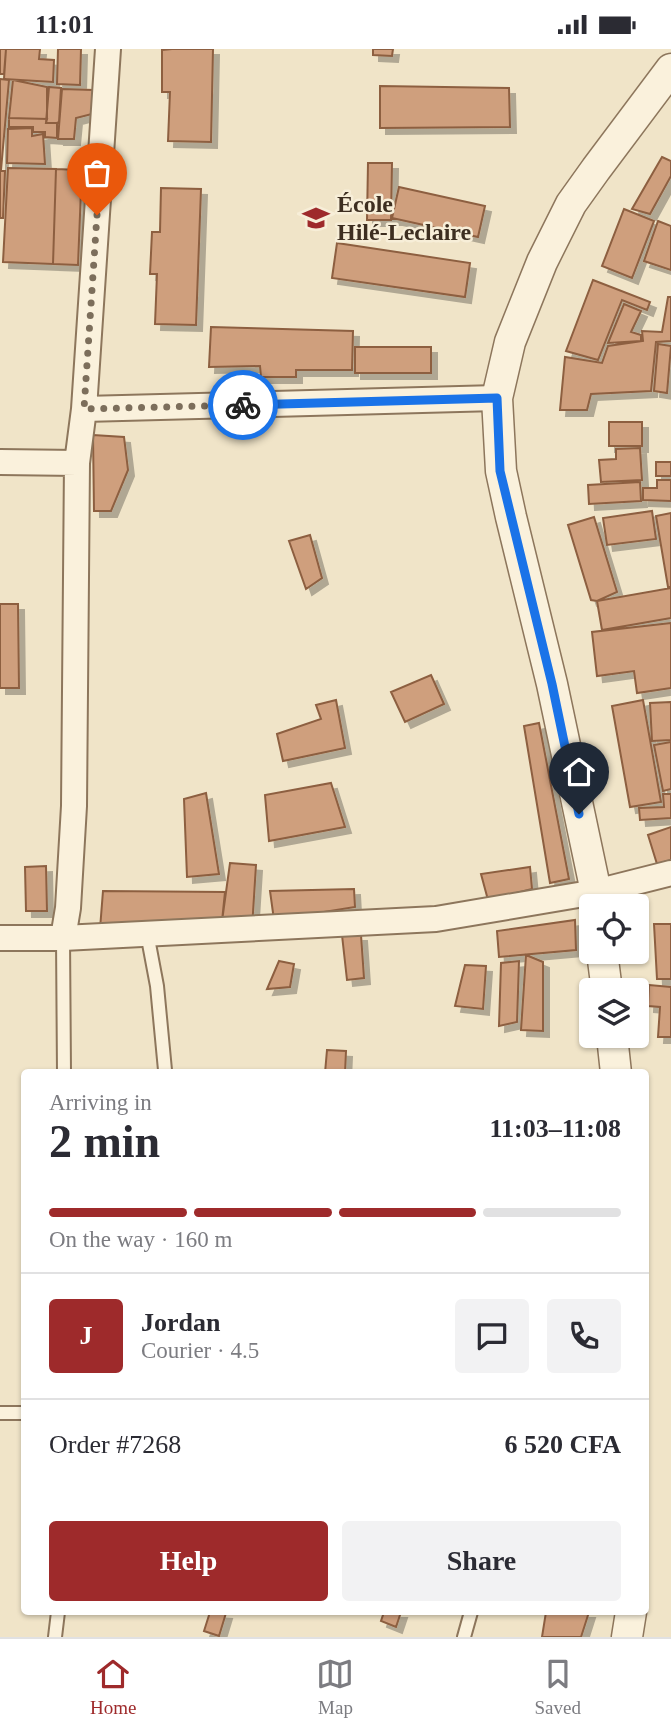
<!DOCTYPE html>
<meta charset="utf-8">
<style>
body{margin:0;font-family:Georgia,serif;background:#f2f2f3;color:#2b2b33;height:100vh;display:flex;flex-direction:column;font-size:26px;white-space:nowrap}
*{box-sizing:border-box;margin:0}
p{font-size:23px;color:#7c7c81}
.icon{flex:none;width:38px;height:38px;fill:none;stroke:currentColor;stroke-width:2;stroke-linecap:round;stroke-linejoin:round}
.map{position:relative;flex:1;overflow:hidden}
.side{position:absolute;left:21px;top:1020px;width:628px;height:546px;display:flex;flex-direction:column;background:#fff;border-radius:7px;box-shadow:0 2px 5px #0004}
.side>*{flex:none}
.fabs{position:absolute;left:579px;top:845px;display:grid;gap:14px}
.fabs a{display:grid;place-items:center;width:70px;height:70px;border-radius:7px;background:#fff;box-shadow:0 2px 5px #0004;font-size:35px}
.pin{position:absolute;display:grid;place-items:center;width:60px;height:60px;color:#fff;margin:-72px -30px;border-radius:50% 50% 50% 0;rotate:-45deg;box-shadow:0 0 7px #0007}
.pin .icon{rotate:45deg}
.courier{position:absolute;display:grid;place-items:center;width:70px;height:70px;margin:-35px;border:5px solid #1a73e8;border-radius:50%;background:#fff;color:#222;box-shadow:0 2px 9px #0007}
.overview em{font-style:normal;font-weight:700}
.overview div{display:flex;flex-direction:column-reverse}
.overview{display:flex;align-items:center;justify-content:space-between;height:119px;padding:0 28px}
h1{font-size:46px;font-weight:700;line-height:52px}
.bar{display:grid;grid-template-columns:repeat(4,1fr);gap:10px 7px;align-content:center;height:84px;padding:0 28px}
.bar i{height:9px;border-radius:5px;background:#e1e1e2}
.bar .selected{background:#9e2a2b}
.bar p{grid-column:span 4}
.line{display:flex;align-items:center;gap:18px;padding:0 28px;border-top:2px solid #e1e1e2}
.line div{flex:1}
.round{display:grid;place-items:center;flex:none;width:74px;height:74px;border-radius:7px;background:#f2f2f3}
.cta{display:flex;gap:14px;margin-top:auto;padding:14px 28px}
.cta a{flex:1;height:80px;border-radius:7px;background:#9e2a2b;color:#fff;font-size:28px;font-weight:700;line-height:80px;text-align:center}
.cta a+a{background:#f2f2f3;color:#2b2b33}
.status{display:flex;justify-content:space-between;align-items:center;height:49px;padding:0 35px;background:#fff;direction:ltr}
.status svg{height:19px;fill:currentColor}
.tabs{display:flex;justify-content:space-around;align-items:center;height:98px;border-top:2px solid #e1e1e2;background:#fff;font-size:19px;color:#7c7c81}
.tabs a{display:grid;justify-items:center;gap:4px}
.tabs .selected{color:#9e2a2b}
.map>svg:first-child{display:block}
.building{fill:#cf9f7d;stroke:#8d5f41;stroke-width:2;filter:url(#shadow)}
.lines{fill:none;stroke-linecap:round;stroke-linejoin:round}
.service-casing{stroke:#8d765c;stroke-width:16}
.minor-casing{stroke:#8d765c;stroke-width:28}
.tertiary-casing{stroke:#8d765c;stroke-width:33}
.service{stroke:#faf1dc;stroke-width:12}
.minor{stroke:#faf1dc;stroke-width:24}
.tertiary{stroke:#faf1dc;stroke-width:30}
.done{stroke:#7c6e5b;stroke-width:7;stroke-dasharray:0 12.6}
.route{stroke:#1a73e8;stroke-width:9}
.labels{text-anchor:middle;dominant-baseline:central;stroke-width:5;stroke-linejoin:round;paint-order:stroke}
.poi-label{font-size:24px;font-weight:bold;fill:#3d2e20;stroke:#f7eed8;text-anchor:start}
</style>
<div class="status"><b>11:01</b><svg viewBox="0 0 49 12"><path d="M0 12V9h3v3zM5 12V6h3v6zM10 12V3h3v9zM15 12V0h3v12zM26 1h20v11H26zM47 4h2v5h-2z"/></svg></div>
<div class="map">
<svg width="671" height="1588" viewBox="0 0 671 1588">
<defs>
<filter id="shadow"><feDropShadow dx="6" dy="6" stdDeviation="0" flood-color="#0004"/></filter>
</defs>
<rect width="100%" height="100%" fill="#f0e4c8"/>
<path class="building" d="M0,0H6L4,25H0Z
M6,0H40L39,10L54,11L53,33L4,30Z
M58,0H81L80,36L57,35Z
M172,0H213L211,93L168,92L170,43H162V1Z
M373,0H393L392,7L373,6Z
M0,30L9,31L1,121H0Z
M13,31L47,38V70L9,69Z
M380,37L509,39L510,78L380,79Z
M49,38L61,39L59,73L57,74H46Z
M62,40L93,41L92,65L76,69L74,90H58Z
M9,69L47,70L46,74H57V89L45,88V83H33V78H9Z
M32,79V87L43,85L45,115L7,114L8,80Z
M662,108L671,112V127L650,165L632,160Z
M368,114H392L391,171H367Z
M8,119L56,120L53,215L3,213Z
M56,120L79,121V141H81L78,216L53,215Z
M0,122H5L3,169H0Z
M399,138L485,157L478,188L392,169Z
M161,139L201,140L196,276L155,275L157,225H150L152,183H160Z
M624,160L654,172L632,229L602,217Z
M658,172L671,177V221L644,212Z
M337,194L470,214L465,248L332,229Z
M593,231L650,253L647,261L622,251L598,311L566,302Z
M668,248H671V292L656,293L651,342L591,345L587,361H560L565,308L602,314L608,297L643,292L642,282L662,283Z
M624,255L641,262L631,283L641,286V292L608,294Z
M211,278L353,282L352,321H296V328H261L260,317L209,318Z
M658,295L671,297L667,344L654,342Z
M355,298H431V324H355Z
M609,373H642V397H609Z
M93,386L124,388L128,421L111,462H94Z
M640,399L642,431L601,433L599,411L616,410V400Z
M656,413H671V427H656Z
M657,431H671V452L643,451V439H657Z
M640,433L641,452L589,455L588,436Z
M652,462L656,490L607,496L603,469Z
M671,464V538H668L656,467Z
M594,468L617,543L597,552L591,551L568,476Z
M310,486L322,529L306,540L289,492Z
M671,539V569L602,581L597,552Z
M0,555H18L19,639H0Z
M671,574V639L637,644L634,622L597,627L592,583Z
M431,626L444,655L405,673L391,643Z
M336,651L345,699L283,712L277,685L321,670L316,656Z
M643,651L661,753L630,758L612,657Z
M671,653V691L652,692L650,654Z
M539,674L569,830L550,834L524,677Z
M671,693V740L663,742L654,696Z
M331,734L345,778L269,792L265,746Z
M206,744L219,825L187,828L184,750Z
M663,745H671V769L640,771L639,759L664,758Z
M671,778V811L657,815L648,786Z
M230,814L256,816L252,879L222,872Z
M46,817L47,862H26L25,818Z
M530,818L532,840L488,851L481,825Z
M354,840L355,858L274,871L270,842Z
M103,842L225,843L222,872L100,880Z
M575,871L576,901L499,908L497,882Z
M654,875H671V930H657Z
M342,886H361L364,929L347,931Z
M526,906L543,913V982L521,981Z
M279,912L294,915L290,938L267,940Z
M519,912L517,973L499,977L501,914Z
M465,916L486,917L483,960L455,957Z
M649,936L671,938V988H658L660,958L648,957Z
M327,1001L346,1002L345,1024H325Z
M210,1563L226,1564L219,1587L204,1582Z
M384,1563H401L396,1578L381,1572Z
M546,1563H589L581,1588H542Z"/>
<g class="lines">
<defs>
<path id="service" d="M147,884L157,937L165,1021
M63,889L64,1024
M0,1364H24
M55,1588L58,1563
M464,1588L471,1563"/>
<path id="minor" d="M84,360L497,349
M0,413L77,414
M0,889H63L436,870L596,843L671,824
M63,889L68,859L74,757L77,414L84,360L108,0"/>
<path id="tertiary" d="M597,858L596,843L552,635L511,468L501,422L497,349L510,293L542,213L571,155L596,120L671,20
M602,903L607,942
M612,987L616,1024
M627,1588L631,1563"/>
</defs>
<use href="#service" class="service-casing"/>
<use href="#minor" class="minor-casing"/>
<use href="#tertiary" class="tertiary-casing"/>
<use href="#service" class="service"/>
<use href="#minor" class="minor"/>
<use href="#tertiary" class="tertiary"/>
</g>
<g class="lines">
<path class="done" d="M97,166L84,360L243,356"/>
<path class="route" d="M243,356L497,349L500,422L552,635L579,765"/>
</g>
<defs>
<symbol id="school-bare" viewBox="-9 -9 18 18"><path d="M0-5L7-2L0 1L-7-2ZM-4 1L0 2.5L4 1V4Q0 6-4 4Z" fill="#9e2a2b" stroke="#f7eed8" stroke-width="2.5" paint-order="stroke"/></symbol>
</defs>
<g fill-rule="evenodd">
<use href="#school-bare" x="297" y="150" width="38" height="38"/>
</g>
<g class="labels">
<g class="poi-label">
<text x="337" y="155">École<tspan x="337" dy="28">Hilé-Leclaire</tspan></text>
</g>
</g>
</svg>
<div class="fabs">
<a><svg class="icon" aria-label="locate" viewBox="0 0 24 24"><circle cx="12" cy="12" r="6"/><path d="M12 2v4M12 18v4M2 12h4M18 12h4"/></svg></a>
<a><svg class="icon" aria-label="layers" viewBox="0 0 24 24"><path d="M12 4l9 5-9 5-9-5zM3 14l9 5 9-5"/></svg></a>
</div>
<div class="pin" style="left:97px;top:166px;background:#ea580c"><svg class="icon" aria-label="bag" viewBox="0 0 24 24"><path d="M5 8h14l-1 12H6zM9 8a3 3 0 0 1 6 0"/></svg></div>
<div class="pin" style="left:579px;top:765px;background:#1f2937"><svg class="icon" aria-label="home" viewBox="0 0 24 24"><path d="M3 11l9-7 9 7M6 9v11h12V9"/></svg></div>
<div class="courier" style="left:243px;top:356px"><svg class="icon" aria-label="bike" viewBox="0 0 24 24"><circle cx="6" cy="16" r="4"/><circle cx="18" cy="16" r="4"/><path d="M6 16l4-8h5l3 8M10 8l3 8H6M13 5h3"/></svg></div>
<section class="side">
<div class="overview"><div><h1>2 min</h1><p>Arriving in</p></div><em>11:03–11:08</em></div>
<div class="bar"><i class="selected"></i><i class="selected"></i><i class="selected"></i><i></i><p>On the way · 160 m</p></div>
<div class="line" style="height:126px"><b class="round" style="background:#9e2a2b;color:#fff">J</b><div><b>Jordan</b><p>Courier · 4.5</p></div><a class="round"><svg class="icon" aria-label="chat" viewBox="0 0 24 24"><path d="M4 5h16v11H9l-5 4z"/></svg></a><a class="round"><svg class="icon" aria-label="phone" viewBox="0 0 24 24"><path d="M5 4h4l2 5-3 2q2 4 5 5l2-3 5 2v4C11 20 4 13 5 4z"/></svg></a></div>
<div class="line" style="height:91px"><div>Order #7268</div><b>6 520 CFA</b></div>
<div class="cta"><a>Help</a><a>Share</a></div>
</section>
</div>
<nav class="tabs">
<a class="selected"><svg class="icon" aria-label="home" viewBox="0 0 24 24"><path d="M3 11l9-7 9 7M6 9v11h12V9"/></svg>Home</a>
<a><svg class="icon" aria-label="map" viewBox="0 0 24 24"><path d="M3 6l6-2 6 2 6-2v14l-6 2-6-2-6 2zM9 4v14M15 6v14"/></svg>Map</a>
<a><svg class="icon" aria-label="saved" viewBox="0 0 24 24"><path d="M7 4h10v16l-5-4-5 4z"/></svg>Saved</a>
</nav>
